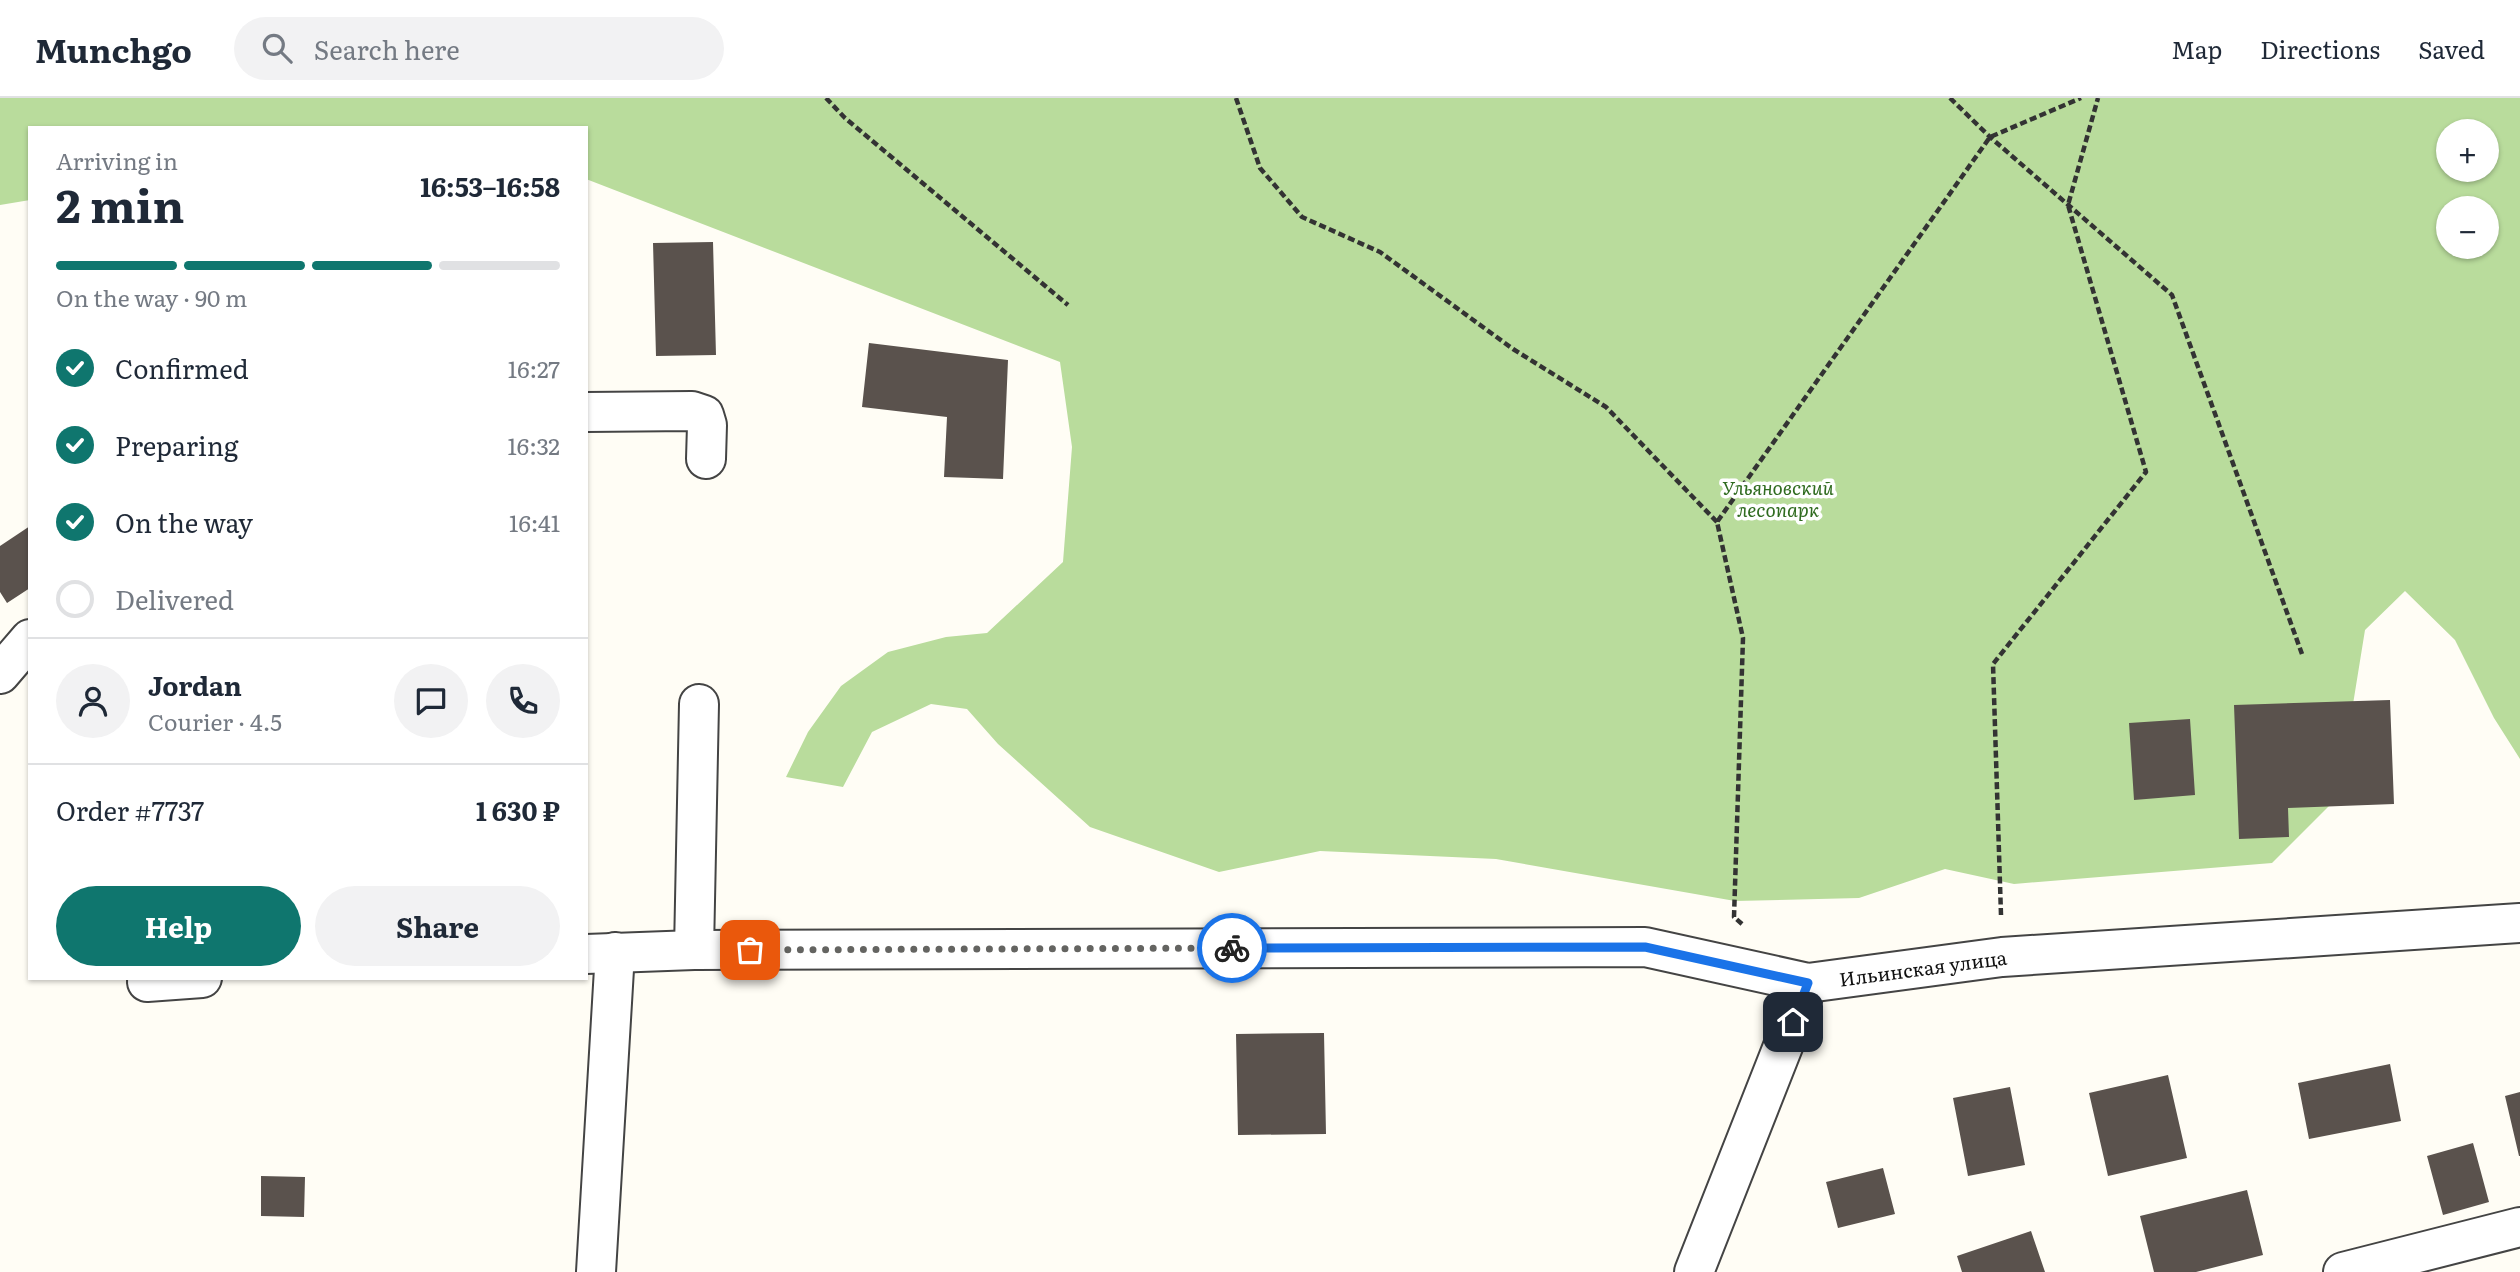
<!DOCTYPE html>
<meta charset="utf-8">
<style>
body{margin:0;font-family:Literata,serif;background:#f2f2f3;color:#1f2937;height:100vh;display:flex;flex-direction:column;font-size:26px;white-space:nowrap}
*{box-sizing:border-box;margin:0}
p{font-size:23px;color:#747a83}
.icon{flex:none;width:38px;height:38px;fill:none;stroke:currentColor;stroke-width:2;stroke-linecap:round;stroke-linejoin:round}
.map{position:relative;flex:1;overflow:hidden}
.panel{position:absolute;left:28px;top:28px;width:560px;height:854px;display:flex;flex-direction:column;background:#fff;border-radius:0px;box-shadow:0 2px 5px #0004}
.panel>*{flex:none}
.controls{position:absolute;left:2436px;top:21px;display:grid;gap:14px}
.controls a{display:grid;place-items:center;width:63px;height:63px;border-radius:50%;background:#fff;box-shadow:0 2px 5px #0004;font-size:35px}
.pin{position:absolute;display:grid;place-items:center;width:60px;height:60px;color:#fff;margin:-30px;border-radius:14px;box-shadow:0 4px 10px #0006}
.courier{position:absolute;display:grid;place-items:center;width:70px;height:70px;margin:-35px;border:5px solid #1a73e8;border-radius:50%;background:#fff;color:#222;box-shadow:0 2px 9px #0007}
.overview em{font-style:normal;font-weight:700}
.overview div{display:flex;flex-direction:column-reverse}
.overview{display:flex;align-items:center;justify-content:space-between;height:119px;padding:0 28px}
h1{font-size:46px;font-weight:700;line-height:52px}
.bar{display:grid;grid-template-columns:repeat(4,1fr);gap:10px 7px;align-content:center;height:84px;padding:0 28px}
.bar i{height:9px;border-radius:5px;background:#e0e1e3}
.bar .selected{background:#0f766e}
.bar p{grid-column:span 4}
.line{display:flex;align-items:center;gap:18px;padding:0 28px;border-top:2px solid #e0e1e3}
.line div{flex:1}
.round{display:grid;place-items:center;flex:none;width:74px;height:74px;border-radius:37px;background:#f2f2f3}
ol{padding:0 28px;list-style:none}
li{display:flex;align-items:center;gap:21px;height:77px}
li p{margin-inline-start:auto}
li .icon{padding:7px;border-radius:50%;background:#0f766e;color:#fff;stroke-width:4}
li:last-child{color:#747a83}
li i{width:38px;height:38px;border:4px solid #e0e1e3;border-radius:50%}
.action{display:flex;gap:14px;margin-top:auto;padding:14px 28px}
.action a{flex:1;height:80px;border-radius:42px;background:#0f766e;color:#fff;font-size:28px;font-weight:700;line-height:80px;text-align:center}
.action a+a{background:#f2f2f3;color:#1f2937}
header{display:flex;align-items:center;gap:42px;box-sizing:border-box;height:98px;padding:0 35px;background:#fff;border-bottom:2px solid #e0e1e3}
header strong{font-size:33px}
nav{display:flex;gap:38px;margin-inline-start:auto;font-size:24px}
.search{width:490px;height:63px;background:#f2f2f3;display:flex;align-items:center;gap:18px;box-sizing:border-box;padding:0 24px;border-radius:38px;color:#747a83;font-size:26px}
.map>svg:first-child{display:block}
.forest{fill:#b9dc9c;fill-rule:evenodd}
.building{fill:#5a524d}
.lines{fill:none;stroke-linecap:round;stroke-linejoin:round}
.minor-casing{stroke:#444;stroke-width:42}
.path{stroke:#333;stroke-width:4.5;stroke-dasharray:7 3.5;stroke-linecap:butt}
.minor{stroke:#fff;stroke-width:38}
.done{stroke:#646461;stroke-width:7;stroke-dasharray:0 12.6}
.route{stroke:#1a73e8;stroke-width:9}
.labels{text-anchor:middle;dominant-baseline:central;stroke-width:7;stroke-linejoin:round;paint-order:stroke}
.park-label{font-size:19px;font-style:italic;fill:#2f6b1f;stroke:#fff}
.street-label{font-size:19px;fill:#111;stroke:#fff}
</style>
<header>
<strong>Munchgo</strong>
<div class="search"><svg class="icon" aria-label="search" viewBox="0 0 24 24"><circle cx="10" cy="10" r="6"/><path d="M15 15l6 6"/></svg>Search here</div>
<nav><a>Map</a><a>Directions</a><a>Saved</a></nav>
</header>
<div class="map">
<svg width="2520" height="1174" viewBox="0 0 2520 1174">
<rect width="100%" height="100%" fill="#fffdf5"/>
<path class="forest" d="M0,0H2520V661L2494,620L2455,542L2405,493L2365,532L2338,699L2272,765L2014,786L1945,771L1859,800L1735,803L1496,761L1320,753L1219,774L1090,729L998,646L967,611L931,606L872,634L843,689L786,679L808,634L841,588L888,554L946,539L987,535L1063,464L1072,349L1060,264L586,81V30H30V102L0,107ZM2448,33H2487V72H2448ZM2448,110H2487V149H2448Z"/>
<path class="building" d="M713,144L716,257L656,258L653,145Z
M869,245L1008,262L1003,381L944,379L947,319L862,309Z
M30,428V490L7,505L0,494V448Z
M2390,602L2394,706L2288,710L2289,739L2239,741L2234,607Z
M2190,621L2195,697L2134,702L2129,625Z
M1324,935L1326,1036L1238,1037L1236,936Z
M2390,966L2401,1023L2309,1041L2298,985Z
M2168,977L2187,1060L2108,1078L2089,995Z
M2010,989L2025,1067L1968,1078L1953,1000Z
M2520,994V1058H2519L2505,998Z
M2473,1045L2489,1104L2443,1117L2427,1058Z
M1883,1070L1895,1116L1838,1130L1826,1084Z
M261,1078L305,1079L304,1119L261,1118Z
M2247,1092L2263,1157L2196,1174H2154L2140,1118Z
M2031,1133L2045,1174H1962L1957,1158Z"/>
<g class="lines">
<defs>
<g id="minor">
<path d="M586,314L692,313L704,317L707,327L706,361"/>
<path d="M0,576L30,541"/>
<path d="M694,852L699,606"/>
<path id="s1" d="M586,856L694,852L1645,849L1808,885L2002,859L2520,825"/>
<path d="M147,884L202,880"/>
<path d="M596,1174L615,854"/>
<path d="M1694,1174L1808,885"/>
<path d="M2343,1174L2520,1129"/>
</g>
</defs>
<use href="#minor" class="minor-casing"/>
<path class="path" d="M826,0L845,20L1068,207
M1236,0L1260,70L1302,119L1380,154L1513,251L1606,309L1717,424
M1950,0L1990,39L2172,197L2302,556
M2001,817L1993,566L2146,374L2068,107L2098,0
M1742,826L1734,819L1743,540L1717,424L1990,39L2081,0"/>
<use href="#minor" class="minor"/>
</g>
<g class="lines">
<path class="done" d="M750,852L1232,850"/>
<path class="route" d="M1232,850L1645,849L1808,885L1793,924"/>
</g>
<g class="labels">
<g class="park-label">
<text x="1778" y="389">Ульяновский<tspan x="1778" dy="22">лесопарк</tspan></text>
</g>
<g class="street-label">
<text stroke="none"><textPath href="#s1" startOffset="1342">Ильинская улица</textPath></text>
</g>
</g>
</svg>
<div class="controls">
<a>+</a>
<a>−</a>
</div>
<div class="pin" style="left:750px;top:852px;background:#ea580c"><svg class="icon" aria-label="bag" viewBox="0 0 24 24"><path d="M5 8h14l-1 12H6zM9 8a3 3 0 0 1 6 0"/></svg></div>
<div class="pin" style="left:1793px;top:924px;background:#1f2937"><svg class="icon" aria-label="home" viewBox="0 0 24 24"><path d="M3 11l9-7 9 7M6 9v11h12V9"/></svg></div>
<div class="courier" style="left:1232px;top:850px"><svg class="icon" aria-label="bike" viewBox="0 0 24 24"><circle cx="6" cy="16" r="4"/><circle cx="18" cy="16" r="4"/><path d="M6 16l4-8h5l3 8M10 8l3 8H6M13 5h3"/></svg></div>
<section class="panel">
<div class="overview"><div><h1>2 min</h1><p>Arriving in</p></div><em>16:53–16:58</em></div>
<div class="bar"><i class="selected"></i><i class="selected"></i><i class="selected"></i><i></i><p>On the way · 90 m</p></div>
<ol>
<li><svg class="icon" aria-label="check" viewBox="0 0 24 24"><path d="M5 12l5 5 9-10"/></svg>Confirmed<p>16:27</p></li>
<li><svg class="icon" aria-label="check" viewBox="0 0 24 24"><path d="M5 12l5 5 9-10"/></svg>Preparing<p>16:32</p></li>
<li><svg class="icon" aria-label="check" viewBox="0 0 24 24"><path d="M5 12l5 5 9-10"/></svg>On the way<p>16:41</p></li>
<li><i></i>Delivered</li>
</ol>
<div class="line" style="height:126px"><a class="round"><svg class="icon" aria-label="person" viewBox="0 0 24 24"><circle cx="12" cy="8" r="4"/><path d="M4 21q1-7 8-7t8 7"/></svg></a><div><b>Jordan</b><p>Courier · 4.5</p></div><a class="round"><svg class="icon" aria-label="chat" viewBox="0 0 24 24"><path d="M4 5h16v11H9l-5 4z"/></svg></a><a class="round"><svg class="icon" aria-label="phone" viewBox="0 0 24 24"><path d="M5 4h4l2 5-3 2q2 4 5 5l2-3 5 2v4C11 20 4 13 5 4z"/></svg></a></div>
<div class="line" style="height:91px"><div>Order #7737</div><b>1 630 ₽</b></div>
<div class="action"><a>Help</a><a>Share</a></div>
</section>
</div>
